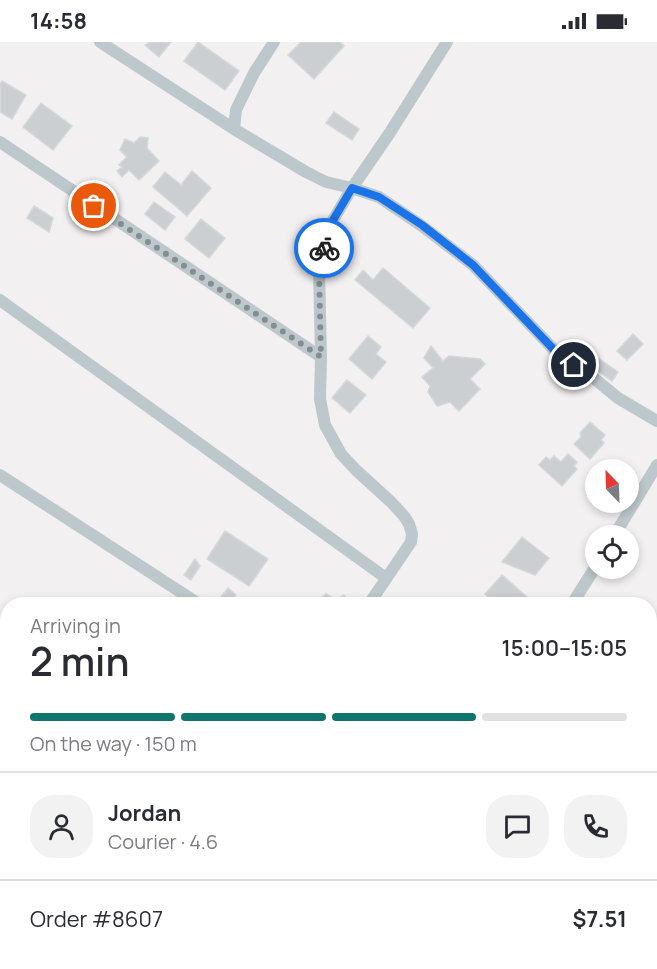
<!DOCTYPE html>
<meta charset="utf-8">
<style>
body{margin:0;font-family:Manrope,sans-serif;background:#f2f2f3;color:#2b2b33;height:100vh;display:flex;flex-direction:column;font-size:22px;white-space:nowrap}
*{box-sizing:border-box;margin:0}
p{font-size:20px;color:#7c7c81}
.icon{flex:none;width:33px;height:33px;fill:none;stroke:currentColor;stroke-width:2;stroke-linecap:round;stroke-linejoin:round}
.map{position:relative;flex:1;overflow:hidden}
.details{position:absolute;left:0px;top:555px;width:657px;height:372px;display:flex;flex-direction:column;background:#fff;border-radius:24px 24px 0 0;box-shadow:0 3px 9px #0003}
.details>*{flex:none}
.needle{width:39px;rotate:337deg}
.buttons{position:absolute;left:585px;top:417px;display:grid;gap:12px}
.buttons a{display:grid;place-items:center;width:54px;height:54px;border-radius:50%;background:#fff;box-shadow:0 3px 9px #0003;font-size:30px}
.pin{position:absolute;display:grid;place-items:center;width:51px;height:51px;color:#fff;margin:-26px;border:3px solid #fff;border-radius:50%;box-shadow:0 2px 6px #0007}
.courier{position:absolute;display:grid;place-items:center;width:60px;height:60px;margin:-30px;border:4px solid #1a73e8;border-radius:50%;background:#fff;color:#222;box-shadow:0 2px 8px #0007}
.headline em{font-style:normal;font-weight:600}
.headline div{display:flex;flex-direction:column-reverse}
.headline{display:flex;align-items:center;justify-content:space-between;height:102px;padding:0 30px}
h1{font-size:39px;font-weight:600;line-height:45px}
.bar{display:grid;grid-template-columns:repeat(4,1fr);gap:9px 6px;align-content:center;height:72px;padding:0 30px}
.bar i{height:8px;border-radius:4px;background:#e1e1e2}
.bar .on{background:#0f766e}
.bar p{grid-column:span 4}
.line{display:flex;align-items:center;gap:15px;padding:0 30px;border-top:2px solid #e1e1e2}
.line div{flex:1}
.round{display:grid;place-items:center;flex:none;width:63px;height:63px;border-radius:24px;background:#f2f2f3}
.status{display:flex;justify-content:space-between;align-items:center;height:42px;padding:0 30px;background:#fff;direction:ltr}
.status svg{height:16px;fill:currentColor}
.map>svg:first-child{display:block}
.building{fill:#cbcfd2;stroke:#d5d8db;stroke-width:1.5}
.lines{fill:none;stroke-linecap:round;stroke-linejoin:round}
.minor{stroke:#bdc8cc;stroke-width:12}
.done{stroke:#848d91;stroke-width:6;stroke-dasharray:0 10.8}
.route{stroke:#1a73e8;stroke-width:8}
</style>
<div class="status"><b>14:58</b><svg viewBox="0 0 49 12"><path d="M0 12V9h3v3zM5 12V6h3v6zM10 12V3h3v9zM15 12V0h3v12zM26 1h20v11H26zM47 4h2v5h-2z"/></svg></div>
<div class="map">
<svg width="657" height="927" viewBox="0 0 657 927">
<rect width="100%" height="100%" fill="#f2f0f1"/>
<path class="building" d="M150,0H149H171L159,15L145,3Z
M198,0L239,29L225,48L184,19Z
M301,0H340L344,4L314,37L288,13Z
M2,39L26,53L12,77L0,70V42Z
M41,61L72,84L53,108L23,85Z
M334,70L359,87L352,98L326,81Z
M140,95L148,96L147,106L159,119L139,138L129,128L122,135L117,129L122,125L119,123L127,115L120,108L125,97L134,101Z
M192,129L211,146L187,174L153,145L165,130L181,143Z
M154,160L175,175L165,188L145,172Z
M34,164L53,176L49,190L27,176Z
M201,177L225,196L209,216L185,197Z
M383,226L430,266L413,286L355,238L363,228L373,238Z
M633,292L643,302L627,318L617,309Z
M368,294L381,305L376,312L386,320L372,337L349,317Z
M431,304L443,319L449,314L480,317L485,322L470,337L480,347L459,369L450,360L437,364L428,350L430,344L422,335L433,326L424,316Z
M598,316L618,330L612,339L592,325Z
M347,338L366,353L350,371L332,356Z
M590,380L605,393L601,398L604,401L590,417L574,402L581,395L580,391Z
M568,412L577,420L574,424L577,427L562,444L539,423L546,415L550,418L554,414L561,420Z
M225,489L268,517L249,544L207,517Z
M522,495L549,516L535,533L502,520Z
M195,517L200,524L191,538L184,533Z
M502,533L528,556L522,562H496L485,552Z
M228,546L236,553L228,562H220L217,560Z
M326,552L336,558L344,553L350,562H314Z
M189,920H218L224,927H188L185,923Z
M553,920H557L569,927H548Z"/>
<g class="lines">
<path class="minor" d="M100,0L234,87L306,130L326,140L352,146L379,155L422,184L473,223L559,313L590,333L618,356L657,379
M234,87L236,68L254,31L274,0
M0,100L321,315
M0,258L386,536
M0,433L199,562
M614,494L657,423
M369,562L411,500L412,492L409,482L404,474L391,460L356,428L341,412L325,383L320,357L321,315L319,228L329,185L352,146L389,92L447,0
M572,562L596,524
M650,841L657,846
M650,874L657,862
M259,920L266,927
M614,927L619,920"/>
</g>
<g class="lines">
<path class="done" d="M94,164L321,315L319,228L324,206"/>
<path class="route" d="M324,206L329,185L352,146L379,155L422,183L473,223L559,313L574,323"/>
</g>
</svg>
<div class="buttons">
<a><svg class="needle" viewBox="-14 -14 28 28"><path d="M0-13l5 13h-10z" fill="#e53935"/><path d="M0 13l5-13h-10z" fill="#7c7c81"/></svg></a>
<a><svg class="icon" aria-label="locate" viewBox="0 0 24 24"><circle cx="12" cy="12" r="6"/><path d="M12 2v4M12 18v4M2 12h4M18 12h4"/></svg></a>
</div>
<div class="pin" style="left:94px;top:164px;background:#ea580c"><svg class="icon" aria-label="bag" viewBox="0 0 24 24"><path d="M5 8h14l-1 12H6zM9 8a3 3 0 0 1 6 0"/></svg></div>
<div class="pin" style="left:574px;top:323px;background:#1f2937"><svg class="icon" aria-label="home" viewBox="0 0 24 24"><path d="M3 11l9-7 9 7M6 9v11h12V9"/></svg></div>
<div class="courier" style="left:324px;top:206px"><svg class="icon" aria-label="bike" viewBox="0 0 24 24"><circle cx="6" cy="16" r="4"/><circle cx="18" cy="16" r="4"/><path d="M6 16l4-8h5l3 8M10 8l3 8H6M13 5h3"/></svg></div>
<section class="details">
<div class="headline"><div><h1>2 min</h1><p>Arriving in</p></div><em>15:00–15:05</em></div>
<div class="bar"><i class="on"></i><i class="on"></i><i class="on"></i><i></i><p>On the way · 150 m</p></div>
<div class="line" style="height:108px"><a class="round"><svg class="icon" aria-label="person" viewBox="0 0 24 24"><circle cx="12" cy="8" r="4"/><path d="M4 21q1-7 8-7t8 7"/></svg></a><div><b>Jordan</b><p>Courier · 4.6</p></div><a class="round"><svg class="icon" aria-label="chat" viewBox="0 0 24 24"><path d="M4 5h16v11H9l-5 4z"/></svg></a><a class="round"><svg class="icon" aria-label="phone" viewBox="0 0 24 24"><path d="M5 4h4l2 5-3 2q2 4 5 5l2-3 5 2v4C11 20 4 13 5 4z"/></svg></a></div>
<div class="line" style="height:78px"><div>Order #8607</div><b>$7.51</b></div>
</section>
</div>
